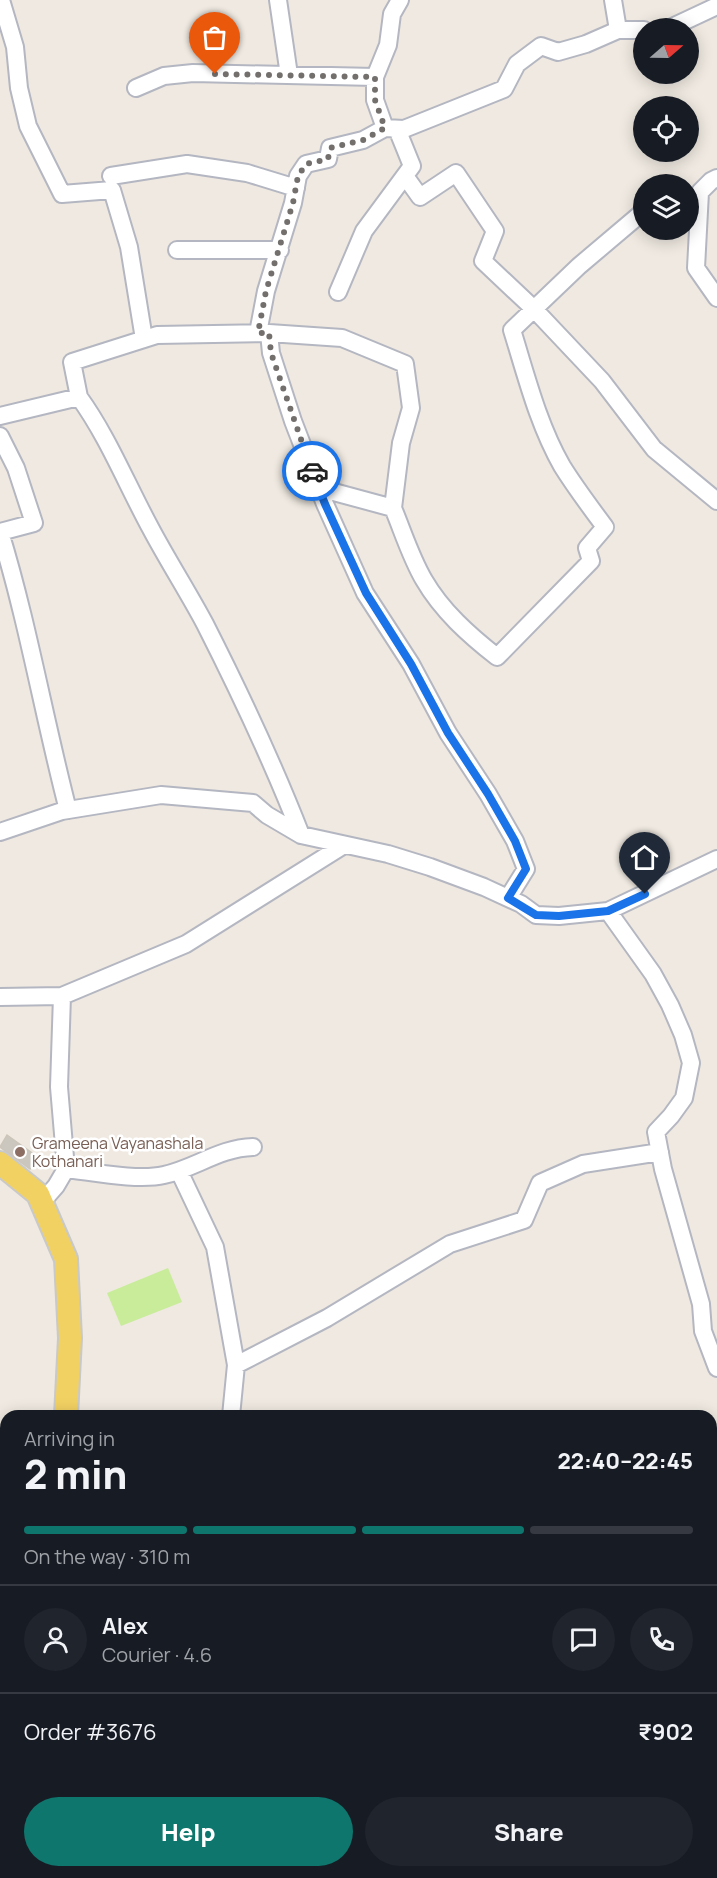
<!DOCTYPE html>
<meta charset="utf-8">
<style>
body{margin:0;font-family:Manrope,sans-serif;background:#20242c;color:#f1f3f6;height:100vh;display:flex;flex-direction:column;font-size:22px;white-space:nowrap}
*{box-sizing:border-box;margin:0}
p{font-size:20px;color:#9ea1a6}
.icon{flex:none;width:33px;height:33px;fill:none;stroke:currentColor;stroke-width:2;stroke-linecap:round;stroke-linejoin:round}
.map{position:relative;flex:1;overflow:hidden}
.panel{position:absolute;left:0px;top:1410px;width:717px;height:468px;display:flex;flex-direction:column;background:#171b24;border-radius:18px 18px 0 0;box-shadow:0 3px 15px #0003}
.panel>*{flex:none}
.needle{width:39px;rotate:70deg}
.fabs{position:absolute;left:633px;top:18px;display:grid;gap:12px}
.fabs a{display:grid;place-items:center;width:66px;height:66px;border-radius:50%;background:#171b24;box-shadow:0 3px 15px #0003;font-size:30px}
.pin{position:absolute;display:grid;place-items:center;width:51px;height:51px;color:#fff;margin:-62px -26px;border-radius:50% 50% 50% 0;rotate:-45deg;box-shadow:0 0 6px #0007}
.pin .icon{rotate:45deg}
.courier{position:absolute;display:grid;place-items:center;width:60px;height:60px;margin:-30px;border:4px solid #1a73e8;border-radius:50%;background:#fff;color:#222;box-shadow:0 2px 8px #0007}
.overview em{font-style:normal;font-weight:800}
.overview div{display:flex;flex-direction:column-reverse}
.overview{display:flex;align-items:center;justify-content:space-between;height:102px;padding:0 24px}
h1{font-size:39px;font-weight:800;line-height:45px}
.bar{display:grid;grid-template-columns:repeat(4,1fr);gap:9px 6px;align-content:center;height:72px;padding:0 24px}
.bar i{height:8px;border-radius:4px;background:#363941}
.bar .selected{background:#0f766e}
.bar p{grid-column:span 4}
.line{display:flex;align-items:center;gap:15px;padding:0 24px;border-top:2px solid #363941}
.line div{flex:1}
.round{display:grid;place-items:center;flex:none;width:63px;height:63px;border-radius:32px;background:#20242c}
.primary-button{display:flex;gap:12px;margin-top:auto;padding:12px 24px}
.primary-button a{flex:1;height:69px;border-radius:36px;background:#0f766e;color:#fff;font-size:24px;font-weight:800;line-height:69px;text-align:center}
.primary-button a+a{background:#20242c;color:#f1f3f6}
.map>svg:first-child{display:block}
.pitch{fill:#c9ec9a}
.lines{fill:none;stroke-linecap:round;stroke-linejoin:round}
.stream{stroke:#75cff0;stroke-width:4}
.building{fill:#cbc7bf;stroke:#cbc5ba;stroke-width:1.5}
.minor-casing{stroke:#b4b7c1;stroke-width:20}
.major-casing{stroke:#c9c9c9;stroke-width:26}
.minor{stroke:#fff;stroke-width:16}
.major{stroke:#f2d163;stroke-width:22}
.done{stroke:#726f6d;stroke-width:6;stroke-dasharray:0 10.8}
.route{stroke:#1a73e8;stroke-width:8}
.education-dot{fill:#8d6e63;stroke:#fff;stroke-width:2}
.labels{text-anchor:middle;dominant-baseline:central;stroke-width:5;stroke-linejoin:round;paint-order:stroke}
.education-label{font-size:16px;fill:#785e54;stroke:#fff;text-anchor:start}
</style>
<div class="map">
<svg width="717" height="1878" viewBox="0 0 717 1878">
<rect width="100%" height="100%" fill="#efe9e1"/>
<path class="pitch" d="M168,1268L182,1302L121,1326L107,1293Z"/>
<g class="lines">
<path class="stream" d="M0,1655L2,1657H6
M287,1872L290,1878
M409,1872L415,1878
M302,1878L318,1872"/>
</g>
<path class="building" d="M7,1135L39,1158L30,1169L0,1147Z"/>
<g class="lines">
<defs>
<path id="minor" d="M1,0L15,47L19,88L28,126L62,194L112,190L129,247L144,339
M278,0L289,75
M613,0L618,30H644
M670,28L717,6
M375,77L388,45L392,14L400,0
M136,88L164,76L193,73L375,77V100L385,128L404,129L504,89L517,64L541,46L558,52L586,44L618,30
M111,176L187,164L247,173L296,188
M405,176L420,197L456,173L495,231L483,261L534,309L602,381L654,449L717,501
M717,178L711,181L700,192L696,268L717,298
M177,250H280
M338,292L364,231L412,166L397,129
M258,333L266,291L293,203L298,176L306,164L328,159L330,148L363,140L385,128
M269,333L342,338L405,364L411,408L401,443L393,508L319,488
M79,397C108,437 127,485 151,529C168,561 188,592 205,624C240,693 273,763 301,835
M0,416L79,397L72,362L157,335L269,333L271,353L293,421L325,504L365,593L411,664L448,733L488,794L515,841L526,869L508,898
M0,436L16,468L34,523L0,532C28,623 44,718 68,810
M393,508C403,532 411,558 424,580C442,611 469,635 497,657L591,561L587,548L605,527C590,507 575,487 562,466C538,424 526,375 512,330L579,266L644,211
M0,832L62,811L161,795L253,803L267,815L301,835L388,854L430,867L484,887L521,904L536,915L559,916L608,911L717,859
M608,911L653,974L670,1005L683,1035L691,1063L684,1098L671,1116L656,1132L663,1169L701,1304L703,1331L717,1368
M62,996L59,1087L66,1169
M0,997L62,996L186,944L344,845
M179,1171L215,1247L236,1365L231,1416
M42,1202L56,1186L66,1169C93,1172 138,1181 164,1175C196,1168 219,1148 253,1147
M236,1365L327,1318L450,1244L524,1220L540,1183L583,1164L660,1152
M522,1872L528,1878"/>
<path id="major" d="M0,1163L38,1194L66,1259L70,1338L66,1416
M124,1872L125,1878"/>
</defs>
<use href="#minor" class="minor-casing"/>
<use href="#major" class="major-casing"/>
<use href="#minor" class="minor"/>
<use href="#major" class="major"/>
</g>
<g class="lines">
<path class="done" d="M215,74L375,77V100L385,128L363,140L330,148L328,159L306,164L298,176L293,203L266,291L258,333H269L271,353L312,471"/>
<path class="route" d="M312,471L325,504L366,593L411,664L448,733L488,794L515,841L526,869L508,898L536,915L559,916L608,911L645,894"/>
</g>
<circle class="education-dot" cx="20" cy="1152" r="6"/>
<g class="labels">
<g class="education-label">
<text x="32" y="1143">Grameena Vayanashala<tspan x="32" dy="18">Kothanari</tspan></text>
</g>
</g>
</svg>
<div class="fabs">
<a><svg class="needle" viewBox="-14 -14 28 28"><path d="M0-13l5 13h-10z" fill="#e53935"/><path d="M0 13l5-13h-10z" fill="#9ea1a6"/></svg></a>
<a><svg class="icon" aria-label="locate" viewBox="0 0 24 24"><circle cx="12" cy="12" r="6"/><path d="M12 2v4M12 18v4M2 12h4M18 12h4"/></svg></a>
<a><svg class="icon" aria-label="layers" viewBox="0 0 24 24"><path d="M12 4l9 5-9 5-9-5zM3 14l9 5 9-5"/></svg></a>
</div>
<div class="pin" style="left:215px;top:74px;background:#ea580c"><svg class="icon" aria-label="bag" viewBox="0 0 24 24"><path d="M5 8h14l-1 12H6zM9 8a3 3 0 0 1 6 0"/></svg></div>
<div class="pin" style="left:645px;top:894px;background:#1f2937"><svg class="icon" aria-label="home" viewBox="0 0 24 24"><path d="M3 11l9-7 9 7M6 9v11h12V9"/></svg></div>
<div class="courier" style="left:312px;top:471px"><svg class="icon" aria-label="car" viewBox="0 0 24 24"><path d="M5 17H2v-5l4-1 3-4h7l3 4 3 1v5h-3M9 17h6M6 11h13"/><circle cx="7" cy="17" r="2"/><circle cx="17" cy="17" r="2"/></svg></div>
<section class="panel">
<div class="overview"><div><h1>2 min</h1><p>Arriving in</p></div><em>22:40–22:45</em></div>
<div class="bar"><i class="selected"></i><i class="selected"></i><i class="selected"></i><i></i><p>On the way · 310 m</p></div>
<div class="line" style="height:108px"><a class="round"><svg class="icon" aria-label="person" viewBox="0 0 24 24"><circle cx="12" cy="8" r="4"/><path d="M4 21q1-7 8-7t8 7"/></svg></a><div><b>Alex</b><p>Courier · 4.6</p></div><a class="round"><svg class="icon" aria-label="chat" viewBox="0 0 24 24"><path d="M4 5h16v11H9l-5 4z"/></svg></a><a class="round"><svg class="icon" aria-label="phone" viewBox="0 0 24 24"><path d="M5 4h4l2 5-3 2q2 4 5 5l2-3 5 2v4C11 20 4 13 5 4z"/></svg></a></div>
<div class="line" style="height:78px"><div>Order #3676</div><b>₹902</b></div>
<div class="primary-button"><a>Help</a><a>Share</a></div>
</section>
</div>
